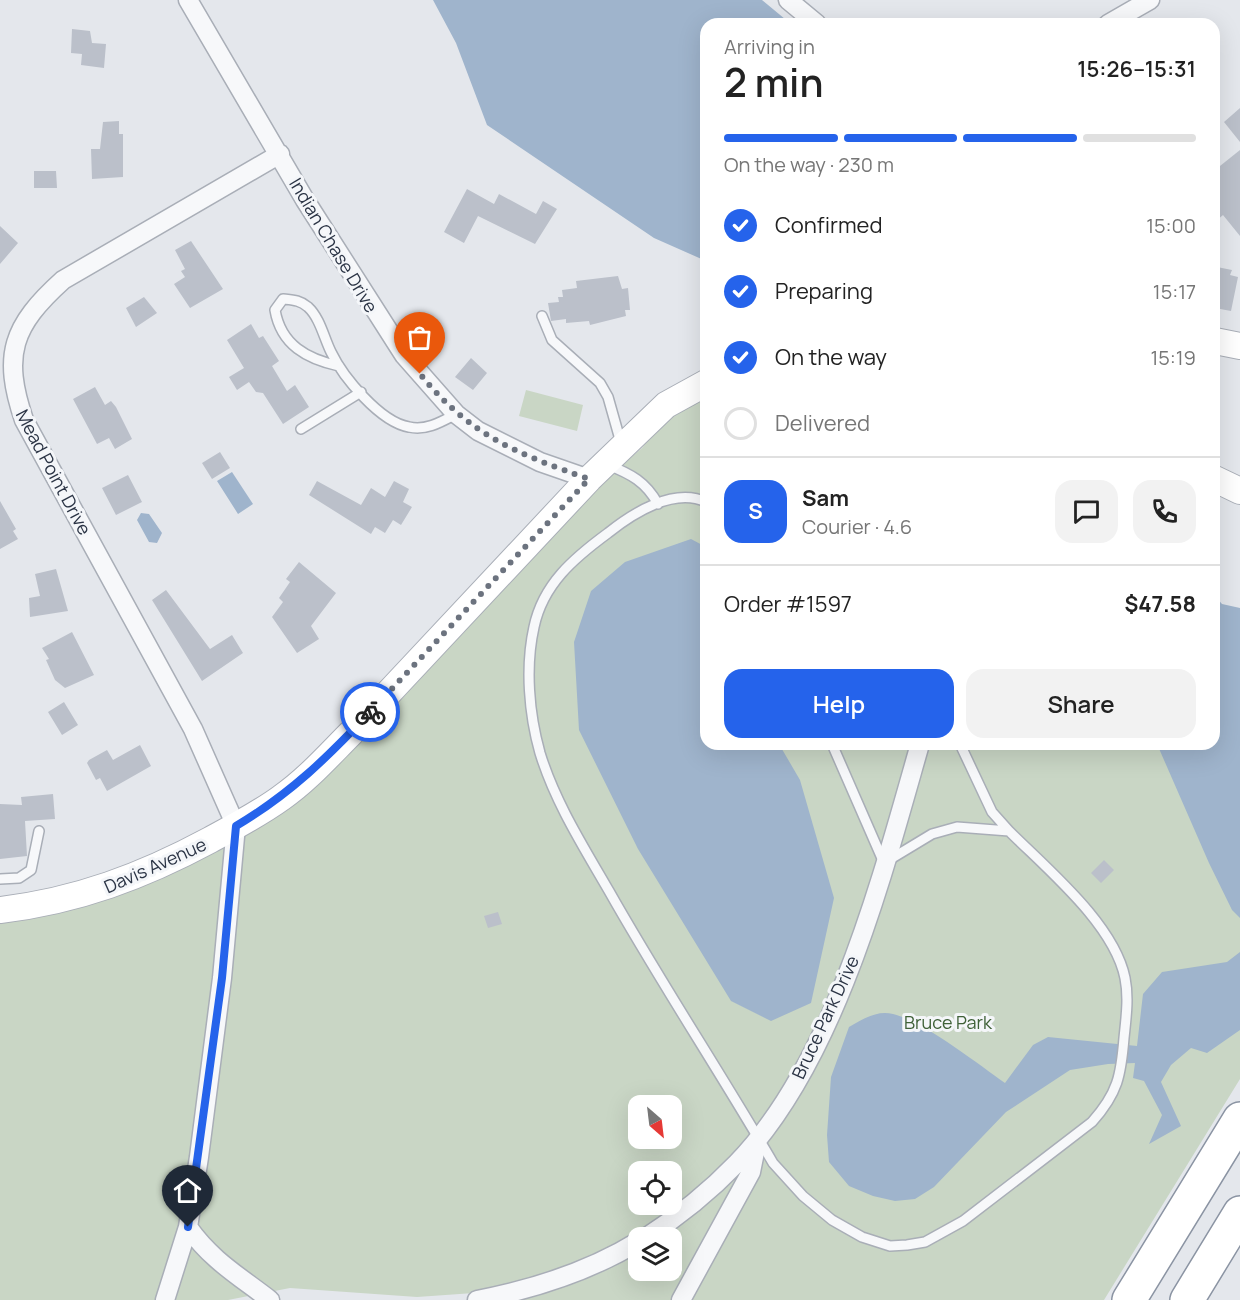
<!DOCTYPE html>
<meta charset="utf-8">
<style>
body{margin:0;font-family:Manrope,sans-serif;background:#f2f2f2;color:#222;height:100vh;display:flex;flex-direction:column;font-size:22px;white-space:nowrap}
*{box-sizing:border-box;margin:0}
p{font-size:20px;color:#767676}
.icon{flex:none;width:33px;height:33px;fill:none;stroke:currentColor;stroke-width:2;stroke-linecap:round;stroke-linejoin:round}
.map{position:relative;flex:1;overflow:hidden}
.drawer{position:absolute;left:700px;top:18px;width:520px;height:732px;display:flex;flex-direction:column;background:#fff;border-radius:18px;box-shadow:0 6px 24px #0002}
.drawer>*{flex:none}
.needle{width:39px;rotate:152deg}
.tools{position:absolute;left:628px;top:1095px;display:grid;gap:12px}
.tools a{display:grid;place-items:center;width:54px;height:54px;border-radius:12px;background:#fff;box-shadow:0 6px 24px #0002;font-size:30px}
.pin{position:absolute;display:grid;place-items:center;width:51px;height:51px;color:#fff;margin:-62px -26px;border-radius:50% 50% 50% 0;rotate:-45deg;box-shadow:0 0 6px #0007}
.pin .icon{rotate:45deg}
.courier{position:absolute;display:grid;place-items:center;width:60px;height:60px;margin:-30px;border:4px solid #2563eb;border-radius:50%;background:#fff;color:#222;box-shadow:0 2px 8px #0007}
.summary em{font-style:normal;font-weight:600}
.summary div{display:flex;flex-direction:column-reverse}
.summary{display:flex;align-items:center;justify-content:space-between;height:102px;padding:0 24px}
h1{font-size:39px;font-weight:600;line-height:45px}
.bar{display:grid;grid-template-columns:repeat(4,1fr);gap:9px 6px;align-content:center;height:72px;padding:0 24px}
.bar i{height:8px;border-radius:4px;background:#e0e0e0}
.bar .active{background:#2563eb}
.bar p{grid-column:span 4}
.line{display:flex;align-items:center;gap:15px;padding:0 24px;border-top:2px solid #e0e0e0}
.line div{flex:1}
.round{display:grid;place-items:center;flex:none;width:63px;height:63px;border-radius:18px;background:#f2f2f2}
ol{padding:0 24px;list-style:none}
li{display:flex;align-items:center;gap:18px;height:66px}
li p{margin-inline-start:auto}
li .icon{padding:6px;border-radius:50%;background:#2563eb;color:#fff;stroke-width:4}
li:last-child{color:#767676}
li i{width:33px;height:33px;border:3px solid #e0e0e0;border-radius:50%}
.primary-button{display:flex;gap:12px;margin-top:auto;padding:12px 24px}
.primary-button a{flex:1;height:69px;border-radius:18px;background:#2563eb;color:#fff;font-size:24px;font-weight:600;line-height:69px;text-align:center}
.primary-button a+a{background:#f2f2f2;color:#222}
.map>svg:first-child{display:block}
.green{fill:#c9d6c5;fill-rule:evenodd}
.water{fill:#9fb4cc}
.building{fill:#bbc0ca}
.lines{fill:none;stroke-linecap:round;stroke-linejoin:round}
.lane-casing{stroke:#a9aeb7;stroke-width:12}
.street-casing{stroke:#a9aeb7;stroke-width:21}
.secondary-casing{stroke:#a9aeb7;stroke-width:28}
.highway-casing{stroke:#8b94a3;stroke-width:36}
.lane{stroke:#f7f8fa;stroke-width:9}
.street{stroke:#f7f8fa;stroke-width:18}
.secondary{stroke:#fff;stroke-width:26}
.highway{stroke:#fff;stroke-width:33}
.done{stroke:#6c737f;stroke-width:6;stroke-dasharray:0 10.8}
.route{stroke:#2563eb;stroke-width:8}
.labels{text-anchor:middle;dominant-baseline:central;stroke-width:6;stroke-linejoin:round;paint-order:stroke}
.street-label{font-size:18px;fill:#2b3445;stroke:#f4f6f9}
.park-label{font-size:18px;fill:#3f6138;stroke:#f4f6f9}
</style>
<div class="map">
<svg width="1240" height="1300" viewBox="0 0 1240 1300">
<rect width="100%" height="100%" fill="#e4e7ec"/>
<path class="green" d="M526,390L583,405L577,431L519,416Z
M706,392V744H1215L1240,730V1079L1104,1300H495L488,1292L417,1297L290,1288L228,1300H0V919L258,821L589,493L642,448L660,425ZM639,1106H672V1138H639ZM639,1172H672V1204H639ZM639,1238H672V1270H639Z"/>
<path class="water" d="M433,0H762L791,24H706V261L654,238L487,125L456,43Z
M232,472L253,504L238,514L217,481Z
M141,513L149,514L162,533L157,543L149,542L137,520Z
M691,539L706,547V744H779L800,780L834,898L811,1003L771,1021L731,1001L638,849L579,730L574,642L591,591L625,562Z
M1215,596L1222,604L1240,608V918L1232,910L1209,863L1157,744H1215Z
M1240,952V1030L1207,1053L1191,1048L1171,1065L1161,1082L1181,1126L1149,1144L1162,1115L1144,1081L1133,1078L1135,1063L1108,1064L1070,1070L1006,1112L934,1187L915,1199L895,1201L873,1196L849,1186L829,1162L827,1135L831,1077L849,1027C863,1019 877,1010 893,1014C923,1021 978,1064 1005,1083L1033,1045L1048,1037L1137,1046L1143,994L1162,972L1227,962Z"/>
<path class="building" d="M72,29L90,31L92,43L106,44L104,68L81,65L82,54L71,53Z
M1240,108V142L1224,122Z
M119,121V134H123V177L92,179L91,149H100L103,122Z
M1240,150V236L1223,215L1215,222V170Z
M34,171H56L57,188H34Z
M467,189L494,204L499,194L536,214L543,201L557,209L535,244L478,216L464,243L444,232Z
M0,226L18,243L0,264Z
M191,241L223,289L190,308L174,284L185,277L181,271L185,269L175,250Z
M1217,267L1232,270L1230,275L1238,277L1231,311L1215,308Z
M618,276L622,289L628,288L630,310H625L626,316L590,325L589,321L566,323V319L551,321L548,303L559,302L558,297H563L562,290L577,288L576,281Z
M144,297L157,313L136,327L126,308Z
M251,324L259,338L263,336L279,361L272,366L287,391L295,385L309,407L283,424L263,393L256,392L249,382L237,390L229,377L244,368L227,340Z
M471,358L487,373L473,390L455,377Z
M95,387L105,405L111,401L116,407L132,439L115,449L109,438L97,444L73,399Z
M220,452L230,468L212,479L202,463Z
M128,475L142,502L116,515L102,488Z
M317,481L361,505L371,488L385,497L394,481L409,489L403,502L412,507L401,525L393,520L385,533L375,527L371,534L309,495Z
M0,501L16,529L13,531L18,539L0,549Z
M299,562L336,593L311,626L319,639L297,653L272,617L283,602L279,598L290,582L286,579Z
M56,569L68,611L30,617L29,598L40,596L35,574Z
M166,590L210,649L232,635L243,653L202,681L152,600Z
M72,632L94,675L65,688L55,680L46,660L49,659L42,648Z
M64,702L78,725L62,735L48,712Z
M140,745L151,766L107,791L100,778L96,780L87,763L89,760L107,750L113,760Z
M53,794L55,819L25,821L27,856L0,859V804L22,805L21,797Z
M1104,860L1114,870L1101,883L1091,873Z
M498,912L502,924L488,928L484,916Z"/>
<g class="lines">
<defs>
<path id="lane" d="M542,316L552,340L600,383L608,397L621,443
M339,366C307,359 281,345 275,310L283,299C293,300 300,300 308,307C320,318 324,338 331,352C343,377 380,422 409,427C426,431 441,422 456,414
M301,429L361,392
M608,465C631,474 646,482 658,504
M706,502C674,487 633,513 608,533C574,558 543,584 534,627C525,667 529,714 540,753C555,802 583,846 609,891C661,983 720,1072 773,1163L803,1196L832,1220L862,1237L890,1246L907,1245L925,1242L963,1221L1092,1122C1118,1093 1121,1075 1124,1038C1126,1018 1129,998 1125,978C1114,924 1047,869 1009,831L957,827L932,834L884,863L832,744
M960,744L992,812L1009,831
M0,879L19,878L31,870L39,831"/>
<path id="street" d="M188,0L305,200L404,355L456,414L478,431L540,462L589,479
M788,0L817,24
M1108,24L1150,0
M188,1227C211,1260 239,1276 270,1300
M645,1238C678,1217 710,1191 737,1163C835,1062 882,877 920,744
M165,1300L188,1227L199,1157L222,978L236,826L193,729L24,420C2,355 12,326 63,280L280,154
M477,1300C534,1289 589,1272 639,1241
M681,1300L751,1172L757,1142"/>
<path id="secondary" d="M1215,341L1240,346
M1215,479L1240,491
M0,910C77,901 143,876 210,840C234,827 259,814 281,798C307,780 329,755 351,733L589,479L666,405L706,383"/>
<path id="highway" d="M1129,1300L1240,1119
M1187,1300L1240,1213"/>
</defs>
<use href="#lane" class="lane-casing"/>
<use href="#street" class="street-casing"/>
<use href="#secondary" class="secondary-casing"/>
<use href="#highway" class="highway-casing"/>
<use href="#lane" class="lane"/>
<use href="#street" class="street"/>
<use href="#secondary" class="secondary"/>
<use href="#highway" class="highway"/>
</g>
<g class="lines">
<path class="done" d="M370,712L589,479C515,453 471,436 420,374"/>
<path class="route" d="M188,1227L222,978L236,826C290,794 328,757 370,712"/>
</g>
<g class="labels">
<g class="street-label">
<text transform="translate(334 245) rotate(59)">Indian Chase Drive</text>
<text transform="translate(54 472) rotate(62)">Mead Point Drive</text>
<text transform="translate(155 865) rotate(-24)">Davis Avenue</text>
<text transform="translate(825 1017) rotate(-65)">Bruce Park Drive</text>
</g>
<g class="park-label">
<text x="948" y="1022">Bruce Park</text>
</g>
</g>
</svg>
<div class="tools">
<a><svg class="needle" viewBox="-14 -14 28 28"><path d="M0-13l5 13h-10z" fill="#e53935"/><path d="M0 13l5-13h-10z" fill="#767676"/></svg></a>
<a><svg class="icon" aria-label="locate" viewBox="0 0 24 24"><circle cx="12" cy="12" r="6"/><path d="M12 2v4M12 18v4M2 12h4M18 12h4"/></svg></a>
<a><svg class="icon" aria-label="layers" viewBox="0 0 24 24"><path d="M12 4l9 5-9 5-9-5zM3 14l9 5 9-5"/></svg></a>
</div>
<div class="pin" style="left:420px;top:374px;background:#ea580c"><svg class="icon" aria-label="bag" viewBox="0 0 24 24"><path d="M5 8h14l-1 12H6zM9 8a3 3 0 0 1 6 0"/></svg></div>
<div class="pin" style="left:188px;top:1227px;background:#1f2937"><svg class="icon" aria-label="home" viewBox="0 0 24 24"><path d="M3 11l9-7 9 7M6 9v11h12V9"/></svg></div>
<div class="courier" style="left:370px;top:712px"><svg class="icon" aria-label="bike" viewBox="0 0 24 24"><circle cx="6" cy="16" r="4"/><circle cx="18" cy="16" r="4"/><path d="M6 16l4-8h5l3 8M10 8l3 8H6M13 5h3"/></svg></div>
<section class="drawer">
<div class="summary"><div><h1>2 min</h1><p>Arriving in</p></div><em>15:26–15:31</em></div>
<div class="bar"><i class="active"></i><i class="active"></i><i class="active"></i><i></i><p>On the way · 230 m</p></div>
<ol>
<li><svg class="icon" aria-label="check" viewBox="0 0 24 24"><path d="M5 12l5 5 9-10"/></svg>Confirmed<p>15:00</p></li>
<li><svg class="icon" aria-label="check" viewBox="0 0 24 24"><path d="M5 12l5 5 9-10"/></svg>Preparing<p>15:17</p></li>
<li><svg class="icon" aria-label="check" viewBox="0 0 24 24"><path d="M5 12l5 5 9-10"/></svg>On the way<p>15:19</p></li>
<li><i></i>Delivered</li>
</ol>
<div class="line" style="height:108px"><b class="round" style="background:#2563eb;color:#fff">S</b><div><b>Sam</b><p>Courier · 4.6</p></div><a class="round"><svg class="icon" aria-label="chat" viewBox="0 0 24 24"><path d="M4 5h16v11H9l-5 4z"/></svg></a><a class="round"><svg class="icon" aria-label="phone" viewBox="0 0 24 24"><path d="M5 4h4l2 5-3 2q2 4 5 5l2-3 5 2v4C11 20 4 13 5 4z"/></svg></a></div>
<div class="line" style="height:78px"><div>Order #1597</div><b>$47.58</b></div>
<div class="primary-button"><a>Help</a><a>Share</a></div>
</section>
</div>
